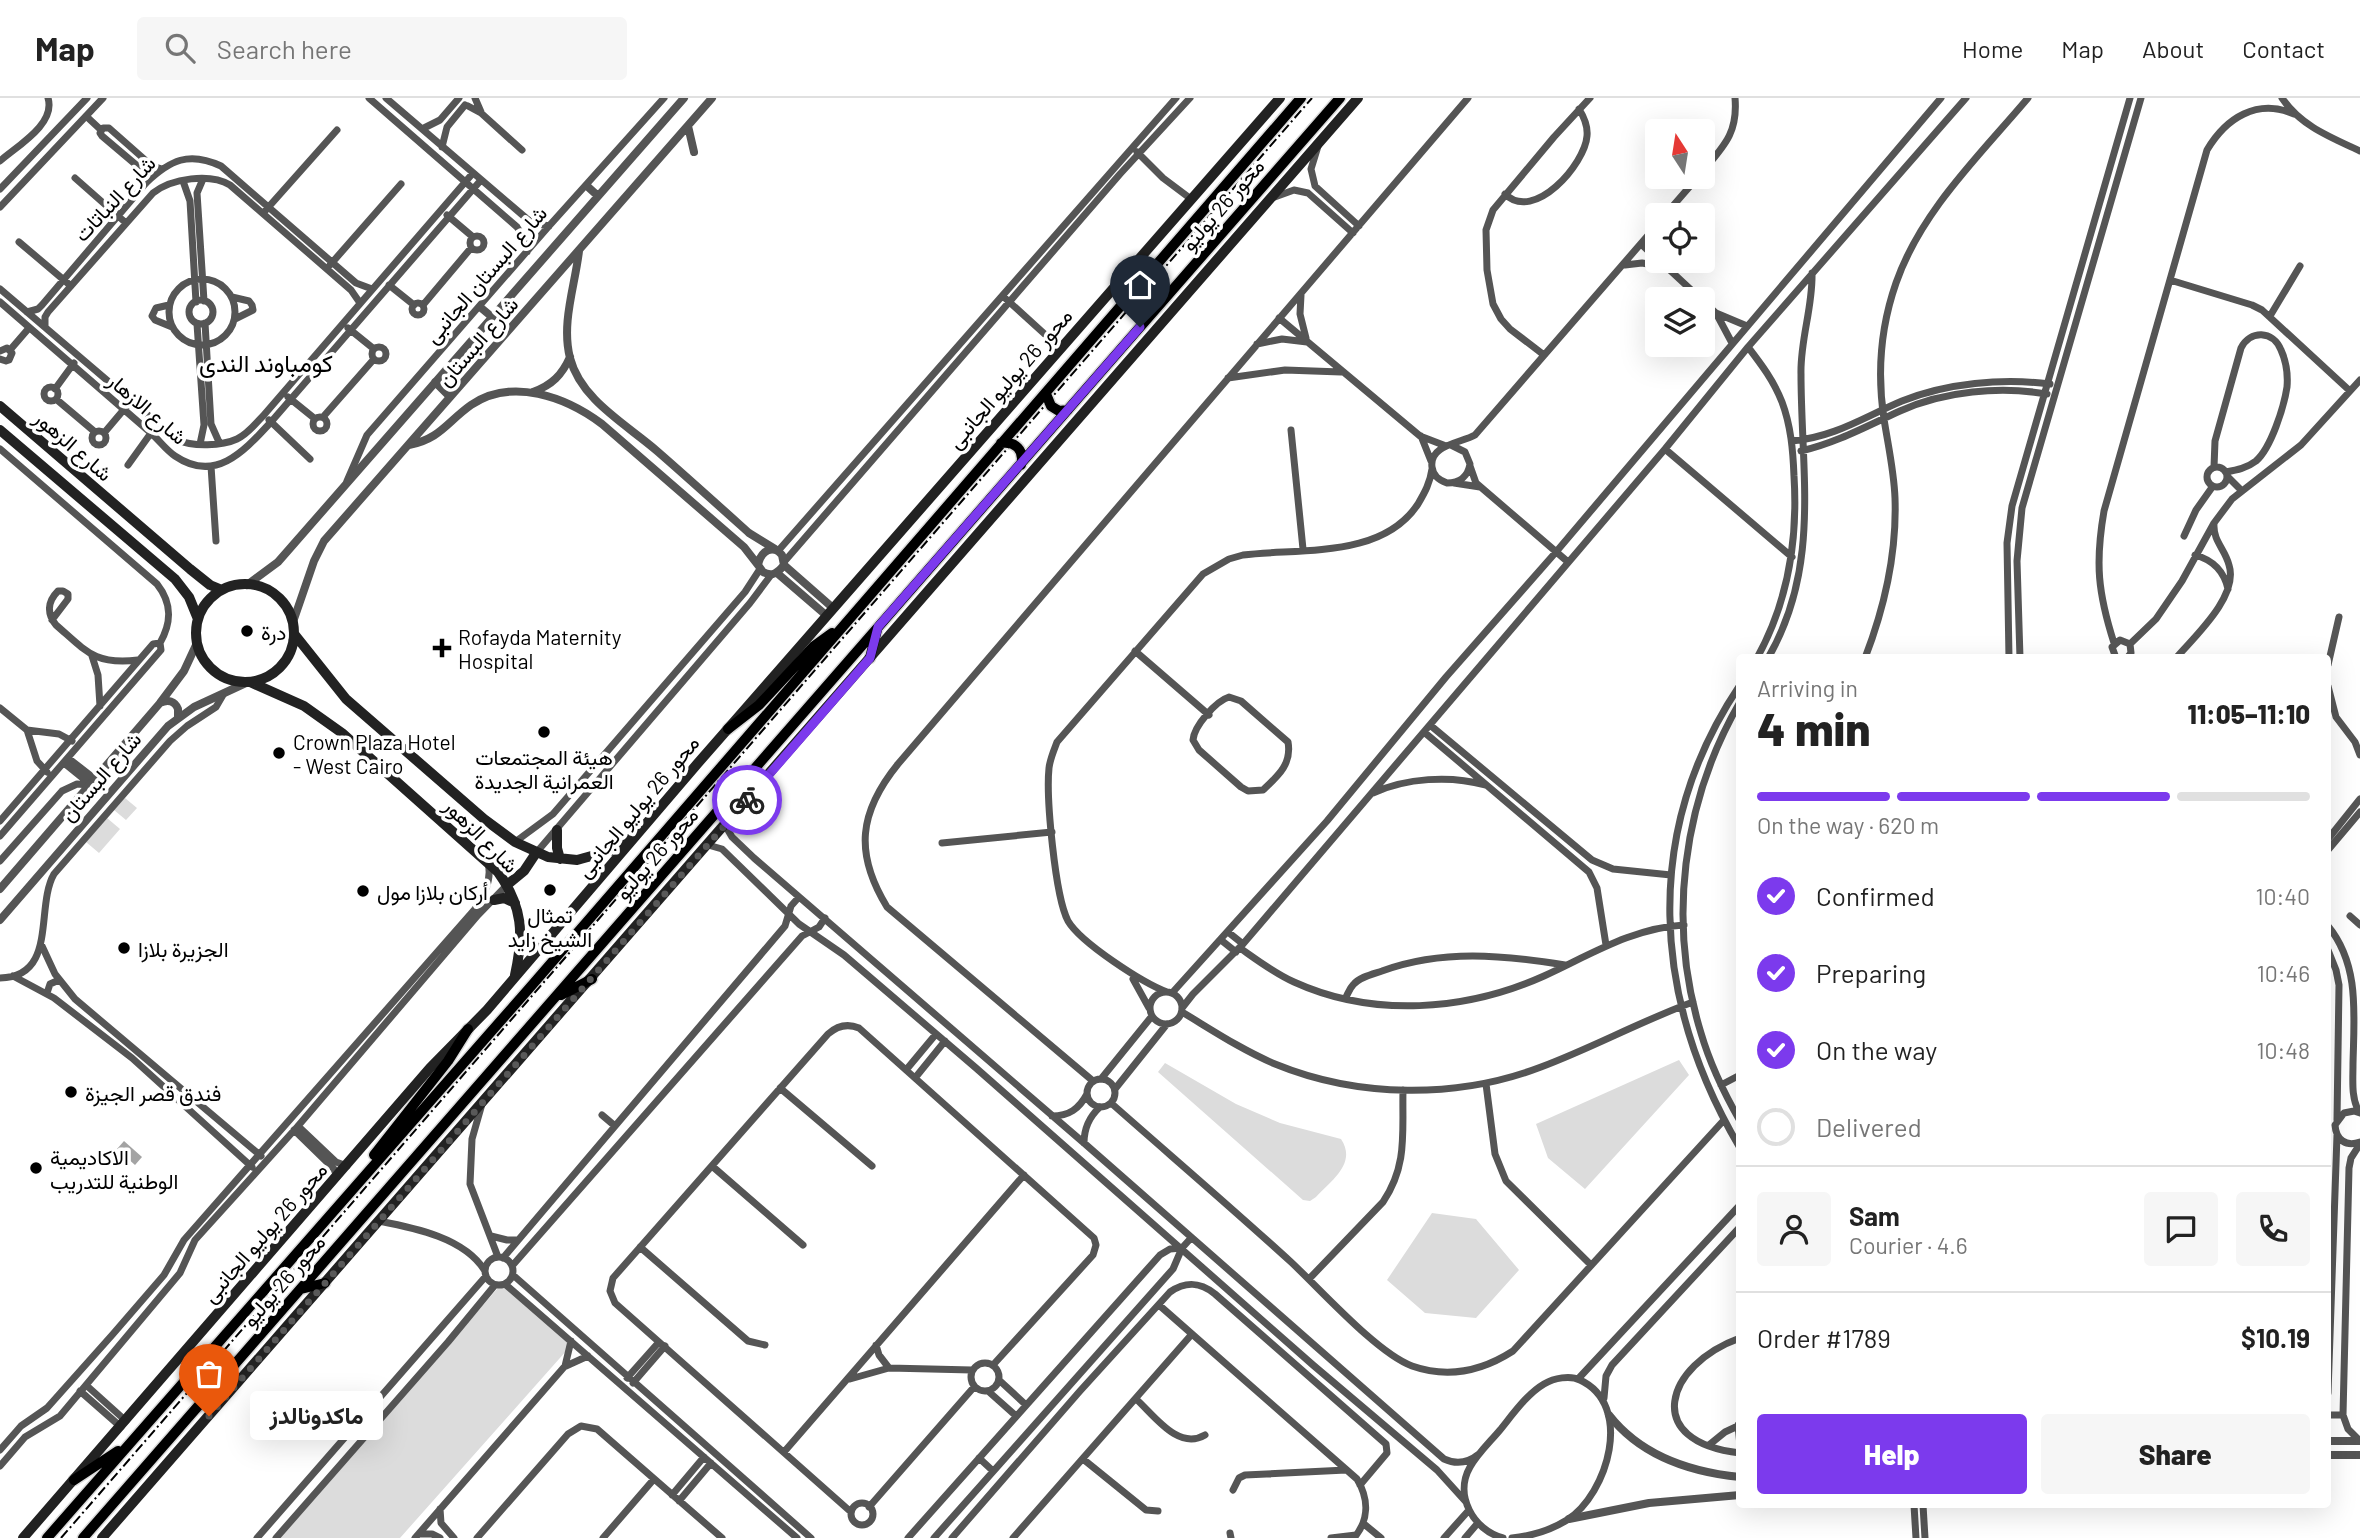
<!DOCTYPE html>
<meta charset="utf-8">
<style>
body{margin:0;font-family:Barlow,Vazirmatn,sans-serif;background:#f6f6f6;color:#222;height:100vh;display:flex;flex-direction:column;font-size:26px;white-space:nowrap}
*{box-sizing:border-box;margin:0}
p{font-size:23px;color:#767676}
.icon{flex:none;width:38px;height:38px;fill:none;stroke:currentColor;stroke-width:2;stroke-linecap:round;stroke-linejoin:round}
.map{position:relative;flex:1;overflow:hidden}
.drawer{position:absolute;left:1736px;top:556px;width:595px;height:854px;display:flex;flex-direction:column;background:#fff;border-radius:7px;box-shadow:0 7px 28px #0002}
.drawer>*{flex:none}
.needle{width:46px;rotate:348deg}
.controls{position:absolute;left:1645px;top:21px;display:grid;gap:14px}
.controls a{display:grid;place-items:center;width:70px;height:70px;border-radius:7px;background:#fff;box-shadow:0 7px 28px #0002;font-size:35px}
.pin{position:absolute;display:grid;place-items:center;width:60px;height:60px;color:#fff;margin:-72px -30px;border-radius:50% 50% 50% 0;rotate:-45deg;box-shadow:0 0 7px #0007}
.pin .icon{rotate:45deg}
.courier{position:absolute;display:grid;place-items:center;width:70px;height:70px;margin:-35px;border:5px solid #7c3aed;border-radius:50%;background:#fff;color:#222;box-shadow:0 2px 9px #0007}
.bubble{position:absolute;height:49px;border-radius:7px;background:#fff;box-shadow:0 7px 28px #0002;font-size:23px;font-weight:800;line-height:49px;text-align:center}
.head em{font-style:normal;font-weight:800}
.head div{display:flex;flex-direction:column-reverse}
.head{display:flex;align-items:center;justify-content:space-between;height:119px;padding:0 21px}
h1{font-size:46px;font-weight:800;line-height:52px}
.bar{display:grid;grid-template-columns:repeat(4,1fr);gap:10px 7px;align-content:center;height:84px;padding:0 21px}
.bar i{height:9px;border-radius:5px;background:#e0e0e0}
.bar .active{background:#7c3aed}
.bar p{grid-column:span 4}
.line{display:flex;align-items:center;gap:18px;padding:0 21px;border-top:2px solid #e0e0e0}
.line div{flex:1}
.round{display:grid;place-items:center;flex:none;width:74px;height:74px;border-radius:7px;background:#f6f6f6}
ol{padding:0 21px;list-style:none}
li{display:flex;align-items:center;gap:21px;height:77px}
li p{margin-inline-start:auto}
li .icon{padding:7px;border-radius:50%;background:#7c3aed;color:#fff;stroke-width:4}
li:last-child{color:#767676}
li i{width:38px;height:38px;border:4px solid #e0e0e0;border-radius:50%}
.primary-button{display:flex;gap:14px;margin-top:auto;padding:14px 21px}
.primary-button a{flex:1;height:80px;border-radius:7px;background:#7c3aed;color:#fff;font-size:28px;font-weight:800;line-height:80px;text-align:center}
.primary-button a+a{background:#f6f6f6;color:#222}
header{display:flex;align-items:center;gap:42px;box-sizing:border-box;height:98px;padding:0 35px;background:#fff;border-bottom:2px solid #e0e0e0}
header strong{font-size:33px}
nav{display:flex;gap:38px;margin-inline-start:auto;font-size:24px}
.search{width:490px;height:63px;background:#f6f6f6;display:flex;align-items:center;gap:18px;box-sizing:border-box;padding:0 24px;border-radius:7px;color:#767676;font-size:26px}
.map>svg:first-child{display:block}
.green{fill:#dcdcdc}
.water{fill:#a3a3a3}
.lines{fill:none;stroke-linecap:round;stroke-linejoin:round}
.trunk-casing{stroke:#dbdbdb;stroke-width:13}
.minor{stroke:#555;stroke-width:7}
.tertiary{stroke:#555;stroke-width:8}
.secondary{stroke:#222;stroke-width:10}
.trunk{stroke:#000;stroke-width:10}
.rail{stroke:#000;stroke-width:2;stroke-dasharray:10 3.5 2 3.5;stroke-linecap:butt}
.done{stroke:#595959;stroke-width:7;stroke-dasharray:0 12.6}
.route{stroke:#7c3aed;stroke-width:9}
.poi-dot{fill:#000;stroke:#fff;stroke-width:2.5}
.labels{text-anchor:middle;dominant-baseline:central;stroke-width:7;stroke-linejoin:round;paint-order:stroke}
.street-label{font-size:21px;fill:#000;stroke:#fff}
.poi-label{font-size:21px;fill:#000;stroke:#fff;text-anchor:start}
.quarter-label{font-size:24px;fill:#000;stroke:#fff}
</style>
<header>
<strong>Map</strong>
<div class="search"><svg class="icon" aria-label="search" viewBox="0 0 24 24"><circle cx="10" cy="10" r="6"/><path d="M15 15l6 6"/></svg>Search here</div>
<nav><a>Home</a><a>Map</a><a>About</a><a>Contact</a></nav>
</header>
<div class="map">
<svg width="2360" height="1440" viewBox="0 0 2360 1440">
<rect width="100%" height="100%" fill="#fff"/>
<path class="green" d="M125,700L137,710L126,722L114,712Z
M107,720L120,731L99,755L86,744Z
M1679,962L1689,977L1585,1091L1548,1060L1536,1026Z
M1165,965L1236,1006L1280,1025L1341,1041C1357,1065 1332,1082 1316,1099L1310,1103L1303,1102L1158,974Z
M1432,1115L1476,1121L1519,1172L1476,1220L1425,1215L1387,1182Z
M505,1182L575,1243L400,1440H279Z"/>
<path class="water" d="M124,1043L142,1059L135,1067L117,1051Z"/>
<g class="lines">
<defs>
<path id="trunk" d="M1046,296L1051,308L1059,313L1068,312
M1001,345C1015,343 1025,352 1021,367
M870,560L877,532
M728,631L759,607L814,548L832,535
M561,897L592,881
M374,1057L448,963L468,931
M301,1191L325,1185
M74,1382L118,1353
M47,1440L533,886L1301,0
M83,1440L1340,0"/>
</defs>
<use href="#trunk" class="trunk-casing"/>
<path class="minor" d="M369,0L517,129L522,137L527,154
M386,0L526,120L533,125L549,128
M475,0L481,14
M2282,0C2301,28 2330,39 2360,53
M468,8L481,15L522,52
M86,18L101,32
M422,31L440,22L459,0
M1319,45L1311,71L1315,88L1359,128
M442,49L447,29L465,7
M1137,54L1163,80L1191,101
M0,63C17,48 56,26 48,0
M1703,73C1724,48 1738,35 1735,0
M75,80L126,125
M203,81L197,95L204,203
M183,83L190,103L196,204
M146,85L141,71L102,38L100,35L103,30H109L152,68L162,71
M0,91L87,0
M1505,96C1534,125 1585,66 1587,38C1588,28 1584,19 1579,11
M1272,100L1294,92L1308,95L1353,135
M0,109L103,0
M265,113L337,32
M447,117L473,139
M1665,117L1698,79
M470 145a7 7 0 1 1 14 0a7 7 0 1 1-14 0Z
M19,144L71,188
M1641,146L1657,161
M1660,163L1701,201
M330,167L401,86
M1625,167L1642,165L1665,169
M169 214a33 33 0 1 1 66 0a33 33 0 1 1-66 0Z
M2170,182L2252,207L2262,212L2350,293
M389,187L414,207
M0,191L177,342C193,349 222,348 237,341C248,336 255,326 263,318L473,75
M1301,197L1300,216L1306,240
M232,199L249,203L252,207L253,212L235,221
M1006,201L1049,240L1055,257
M189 214a12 12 0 1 1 24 0a12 12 0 1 1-24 0Z
M1703,203L1716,215L1732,245
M0,204L151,335C159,342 166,352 175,358C216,386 245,352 271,324L481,82
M412 211a6 6 0 1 1 12 0a6 6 0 1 1-12 0Z
M169,207L156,210L152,218L155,222L172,229
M423,207L471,150
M27,214L38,211L42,207L146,85C170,62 189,53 221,68L356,185L372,191
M1716,215L1747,228
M2270,218L2300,168
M1279,220L1420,338L1446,348
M205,225L211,326L219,344
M197,226L204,327L200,346
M45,229V219L48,214L153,95C172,80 210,75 230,87L351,192L360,205
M348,230L374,251
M1257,246L1282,241L1307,244
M372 256a7 7 0 1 1 14 0a7 7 0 1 1-14 0Z
M1748,249C1761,266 1774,283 1782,304C1791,328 1793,353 1794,378C1798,442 1788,504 1757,560
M10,252L29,230
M0,253L7,250L12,255L9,262L6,263L0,261
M1544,257L1510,231L1501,221L1493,206L1487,172L1486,132L1493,112L1554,39L1590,0
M1228,280L1285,272L1341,274
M44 296a7 7 0 1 1 14 0a7 7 0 1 1-14 0Z
M55,291L74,265
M288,299L314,320
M56,301L95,334
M313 326a7 7 0 1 1 14 0a7 7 0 1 1-14 0Z
M323,319L374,261
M269,322L310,361
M1291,332L1303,451
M92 340a7 7 0 1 1 14 0a7 7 0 1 1-14 0Z
M104,335L126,309
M1421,338L1431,363
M1792,343C1835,339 1864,319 1902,303C1947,285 2002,280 2050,286
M1451,347L1465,354L1470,366C1468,378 1460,385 1447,385C1439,382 1433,378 1432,369C1429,347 1461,345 1475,337L1657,127
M0,351L157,486C172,505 172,524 160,545
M1665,351L1792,459
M1801,353C1836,345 1867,328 1900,313C1944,293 2000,288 2047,296
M128,367L151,335
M211,368L216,443
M1470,368L1476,385L1568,464
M2214,369L2215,343L2241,250C2250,232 2273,232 2281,252C2286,263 2288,277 2287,289C2284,309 2271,350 2256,363C2247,370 2237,372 2226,374
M2207 379a10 10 0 1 1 20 0a10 10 0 1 1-20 0Z
M2227,378L2241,392
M347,383L367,337L549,128L664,0
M1454,385L1480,389
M2184,438L2196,412L2213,388
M778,453L1176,0
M2195,457C2213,462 2224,473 2228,491
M784,464L1120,76L1190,0
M52,522L68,501V496L63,493H58C47,504 47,516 56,527C87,554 95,567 138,562
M2114,545C2098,495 2095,465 2104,413L2207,52C2226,20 2257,0 2294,16
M2130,546L2156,521L2182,483L2214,425L2232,401L2301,347L2360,282
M1135,553L1209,617
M92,558L98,577L100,608
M1768,560C1821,469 1801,375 1801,276C1800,242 1813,209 1812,175
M1865,560C1885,508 1897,456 1895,400C1894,373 1888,347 1884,321C1877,275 1881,228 1896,185C1921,113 1980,57 2028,0
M2009,560L2007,445L2012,408L2130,0
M2020,560L2017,463L2022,410L2141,0
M2116,560L2112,549L2120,542L2130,546L2131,555L2127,560
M2176,560C2195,538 2239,498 2229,467C2225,451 2213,443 2214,426
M2328,567L2339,519
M1740,587C1641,734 1652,901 1740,1050
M2328,588L2336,619L2355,644L2360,657
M1229,599L1241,603L1288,644C1292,666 1278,678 1263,692L1248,693L1241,689L1199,652L1193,642C1194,628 1216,603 1229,599Z
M1740,604C1682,704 1667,825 1701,935C1710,966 1724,995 1740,1023
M0,610L27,632L59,636L72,643
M1430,627L1592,762L1613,771L1671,777
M27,632L37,663L47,674
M1424,634L1589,774L1597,790L1606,847
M68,660L95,681
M64,665L90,686
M1373,695C1406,680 1450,677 1485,687
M0,723L153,546L160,545L161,552L0,738
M725,727L732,739L754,760L1084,1045L1444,1361C1457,1367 1468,1365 1479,1356
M2328,741L2360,701
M515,744L553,716L745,494L760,471
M942,745L1052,734
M708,747L722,751L799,826L844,857L976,970L1313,1267L1437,1372L1466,1404
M2328,752L2360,714
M536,755L750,505L771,477
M0,763L62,693L77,686L89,687
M2350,818L2360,827
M2328,828C2360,867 2354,917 2353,966C2353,983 2351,999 2359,1014
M1228,834L1243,846
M1221,842L1236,854
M42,848L55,876L75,901L261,1058
M1240,850C1257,862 1274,875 1294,884C1373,920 1466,913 1544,878C1590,857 1632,830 1684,827
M2328,852L2336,872L2339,887L2337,1022
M13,878L54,900L132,960L252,1069
M0,880C58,879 35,809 54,776L170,643L187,628L216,609L223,597
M1133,881L1149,910
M1150 910a16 16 0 1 1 32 0a16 16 0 1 1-32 0Z
M1167,894C1143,885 1081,845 1068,823C1055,798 1046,699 1049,670C1050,661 1054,652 1057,644L1203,476L1229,461L1243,457C1300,450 1382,461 1418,406C1425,394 1430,385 1432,371
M47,895L50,886L59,882
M1172,895L1327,723L1446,579L1556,454L1941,0
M1345,901C1348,896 1349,891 1353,887C1359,879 1373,876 1382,873C1442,851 1503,857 1565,867
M1182,910L1193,896L1243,846L1665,351L1748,249L1966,0
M1182,914C1212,932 1242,952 1275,966C1358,1000 1457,1001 1541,969C1592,950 1641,923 1693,904
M906,972L936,936
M915,980L945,943
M1101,981L1152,918
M1087 995a14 14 0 1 1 28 0a14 14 0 1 1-28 0Z
M1093,983L887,809C854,755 859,714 898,666L1468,0
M1486,986L1495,1056L1506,1083L1591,1167
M1721,987L1740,977
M780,990L872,1068
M1115,991L1167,926
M1111,1005C1171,1058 1232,1110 1291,1164C1321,1192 1377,1255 1412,1268C1449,1281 1482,1273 1513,1253L1724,1022
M482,1006L472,1041L470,1086L498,1159
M2360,1015L2354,1013L2344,1015L2335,1027C2336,1042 2346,1049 2360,1044
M602,1017L615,1028
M1052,1018C1069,1018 1079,1011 1087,996
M298,1028L336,1064L347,1068
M294,1032L334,1071L337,1079
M1084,1045C1084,1030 1089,1019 1100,1009
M2360,1046L2351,1060L2349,1070L2343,1317L2348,1331L2360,1343
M712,1068L803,1147
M379,1123C415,1130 465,1140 485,1173
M491,1138L507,1142H518
M640,1149L748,1243L765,1247
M485 1173a14 14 0 1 1 28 0a14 14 0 1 1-28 0Z
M503,1160L785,828L791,808L799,799
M512,1168L802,838L819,829L825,820
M513,1177L811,1440
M1309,1181L1383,1104C1408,1067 1402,1034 1403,992
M505,1186L797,1440
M1159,1207L1357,1381C1369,1401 1369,1422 1354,1440
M1740,1240C1665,1267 1641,1344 1740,1355
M876,1247L879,1257L889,1270
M971 1279a14 14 0 1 1 28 0a14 14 0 1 1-28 0Z
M566,1268L588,1258
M627,1280L659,1244
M850,1281L889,1270L972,1272
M1578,1281L1740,1107
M999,1282L1026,1307
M633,1285L665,1248
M86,1287L126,1323
M80,1293L121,1329
M988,1293L1016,1318
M2328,1295L2337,1037
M1604,1300L1606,1278L1612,1267L1740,1129
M1136,1301C1154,1317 1178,1353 1205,1337
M2328,1317H2343
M1738,1327L1740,1348
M1709,1347L1725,1334L1740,1327
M0,1352L21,1328L47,1310L113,1236L164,1177L184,1142L475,811C485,797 492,781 488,765
M784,1354L1024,1077
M979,1360L993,1373
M1083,1361L1146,1412L1158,1413
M0,1368L25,1339L60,1318L180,1175L195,1142L298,1028L478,817L507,787
M1233,1392L1239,1380L1245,1377L1346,1372
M672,1397L704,1359
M679,1403L711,1365
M851 1416a11 11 0 1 1 22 0a11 11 0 1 1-22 0Z
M1914,1407L1916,1440
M1923,1407L1925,1440
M869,1409L974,1289
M440,1411L441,1425L454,1440
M851,1414L615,1205L610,1193L613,1180L828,936C837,928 847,925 859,930L1094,1140L1096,1147L1093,1157L993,1267
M1364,1426L1381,1440
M1230,1435L1231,1440
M419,1436H432L440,1440
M257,1440L486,1178
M276,1440L448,1244L495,1187
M415,1440L565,1268L571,1243
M477,1440L568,1336L581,1328L597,1331L722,1440
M603,1440L654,1381
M908,1440L1160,1157L1170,1151L1182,1150
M934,1440L1173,1171L1182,1150L1191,1140
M952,1440L1080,1293L1170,1194C1186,1183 1200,1184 1215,1196L1386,1346L1387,1355L1360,1387
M1013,1440L1192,1236
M1331,1440L1356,1437
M1444,1440L1469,1412
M1465,1440L1477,1426
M1503,1440C1473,1432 1454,1397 1470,1369C1478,1355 1490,1344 1500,1332C1513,1316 1527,1296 1544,1286C1554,1280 1570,1277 1580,1282C1634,1307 1608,1396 1567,1422C1551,1432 1531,1438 1512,1440"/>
<path class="tertiary" d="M688,28L694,54
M587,88L598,98
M579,153C575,188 561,225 570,260C581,302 626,326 657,353C688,380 719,408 749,435L775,451
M480,209L492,219
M435,284L450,299
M533,294C552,287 562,277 570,259
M409,347C440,341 447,324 471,307C512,279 566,299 602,326L744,449L758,467
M784,467C778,475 772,479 763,474L758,467C760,457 767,448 778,453L782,457L784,467L833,510
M777,475L827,518
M247,487L278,464L684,0
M293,524L314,463L324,443L712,0
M160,605C168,601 175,603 178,611V619
M0,791L160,605L184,573L197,545
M0,822L168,628L194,609L248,584
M1609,1317C1641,1358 1689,1374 1740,1379
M2328,1343H2360
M2328,1357H2360
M1569,1421L1649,1405L1740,1397"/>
<path class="secondary" d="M0,308L190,471L210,487L222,492
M0,332L175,481L189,499L198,521
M196 535a49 49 0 1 1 98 0a49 49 0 1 1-98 0Z
M295,537L346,601L484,721L515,744L548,759L577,762L613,752L629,741
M250,584L304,608L342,635L498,774C523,809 524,836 515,877
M557,732V750L560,761
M507,787L524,773L536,755
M494,802L504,800L515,805
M23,1440L430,970L487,912L698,665L1280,0
M102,1440L1358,0"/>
<use href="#trunk" class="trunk"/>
<path class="rail" d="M61,1440L1312,0"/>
</g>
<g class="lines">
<path class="done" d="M209,1318L747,702"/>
<path class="route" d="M747,702L870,560L878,529L1140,229"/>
</g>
<g class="poi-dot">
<circle cx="247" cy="533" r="7"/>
<path d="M438.5 539.5h7v7h7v7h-7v7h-7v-7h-7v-7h7z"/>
<circle cx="544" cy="634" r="7"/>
<circle cx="279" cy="655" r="7"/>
<circle cx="550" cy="792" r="7"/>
<circle cx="363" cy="793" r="7"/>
<circle cx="124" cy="850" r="7"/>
<circle cx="71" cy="994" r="7"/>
<circle cx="36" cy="1070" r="7"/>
</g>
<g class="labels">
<g class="street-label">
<text transform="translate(114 100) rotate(-47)">شارع النباتات</text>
<text transform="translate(1222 106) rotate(-49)">محور 26 يوليو</text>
<text transform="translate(485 176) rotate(-49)">شارع البستان الجانبى</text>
<text transform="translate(477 243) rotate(-49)">شارع البستان</text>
<text transform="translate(1009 280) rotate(-49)">محور 26 يوليو الجانبى</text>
<text transform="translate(148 310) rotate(41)">شارع الازهار</text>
<text transform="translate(74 347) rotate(41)">شارع الزهور</text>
<text transform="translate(100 678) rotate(-49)">شارع البستان</text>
<text transform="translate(637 708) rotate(-50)">محور 26 يوليو الجانبى</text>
<text transform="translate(482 737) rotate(45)">شارع الزهور</text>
<text transform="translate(656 755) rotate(-49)">محور 26 يوليو</text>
<text transform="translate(264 1134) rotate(-49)">محور 26 يوليو الجانبى</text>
<text transform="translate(283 1182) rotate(-49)">محور 26 يوليو</text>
</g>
<g class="poi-label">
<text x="261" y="533">درة</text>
<text x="458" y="538">Rofayda Maternity<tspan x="458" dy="24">Hospital</tspan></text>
<text x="293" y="643">Crown Plaza Hotel<tspan x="293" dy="24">- West Cairo</tspan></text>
<text x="544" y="658" text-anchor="middle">هيئة المجتمعات<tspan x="544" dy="24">العمرانية الجديدة</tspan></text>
<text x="377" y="793">أركان بلازا مول</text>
<text x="550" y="816" text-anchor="middle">تمثال<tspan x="550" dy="24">الشيخ زايد</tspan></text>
<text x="138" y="850">الجزيرة بلازا</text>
<text x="85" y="994">فندق قصر الجيزة</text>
<text x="50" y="1058">الاكاديمية<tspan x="50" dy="24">الوطنية للتدريب</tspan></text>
</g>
<g class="quarter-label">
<text x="266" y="264">كومباوند الندى</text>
</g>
</g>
</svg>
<div class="controls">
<a><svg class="needle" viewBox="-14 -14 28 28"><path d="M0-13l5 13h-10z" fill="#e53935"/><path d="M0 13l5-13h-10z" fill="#767676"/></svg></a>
<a><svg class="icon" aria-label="locate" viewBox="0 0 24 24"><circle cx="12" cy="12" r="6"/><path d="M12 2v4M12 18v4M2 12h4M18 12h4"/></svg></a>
<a><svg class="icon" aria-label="layers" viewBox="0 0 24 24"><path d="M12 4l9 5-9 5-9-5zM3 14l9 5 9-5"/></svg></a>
</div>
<div class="pin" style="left:209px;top:1318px;background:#ea580c"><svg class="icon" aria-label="bag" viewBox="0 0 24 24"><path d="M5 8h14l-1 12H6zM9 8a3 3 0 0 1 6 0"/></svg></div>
<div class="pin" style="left:1140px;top:229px;background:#1f2937"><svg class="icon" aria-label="home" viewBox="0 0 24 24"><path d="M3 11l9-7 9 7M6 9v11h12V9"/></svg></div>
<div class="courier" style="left:747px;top:702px"><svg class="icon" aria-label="bike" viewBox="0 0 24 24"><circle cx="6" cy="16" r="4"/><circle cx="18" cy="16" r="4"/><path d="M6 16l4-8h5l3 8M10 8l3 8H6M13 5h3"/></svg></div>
<div class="bubble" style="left:250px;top:1293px;width:133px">ماكدونالدز</div>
<section class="drawer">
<div class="head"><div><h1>4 min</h1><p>Arriving in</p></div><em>11:05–11:10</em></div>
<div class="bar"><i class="active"></i><i class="active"></i><i class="active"></i><i></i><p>On the way · 620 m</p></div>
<ol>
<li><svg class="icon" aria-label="check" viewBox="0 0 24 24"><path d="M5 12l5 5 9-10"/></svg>Confirmed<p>10:40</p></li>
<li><svg class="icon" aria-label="check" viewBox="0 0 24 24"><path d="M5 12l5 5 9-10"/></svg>Preparing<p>10:46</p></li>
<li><svg class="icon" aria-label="check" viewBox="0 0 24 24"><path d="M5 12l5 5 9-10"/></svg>On the way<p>10:48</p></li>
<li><i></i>Delivered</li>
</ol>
<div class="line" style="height:126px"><a class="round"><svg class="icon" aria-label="person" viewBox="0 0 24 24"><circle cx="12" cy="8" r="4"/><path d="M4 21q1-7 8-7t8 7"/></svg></a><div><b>Sam</b><p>Courier · 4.6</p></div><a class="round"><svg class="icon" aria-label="chat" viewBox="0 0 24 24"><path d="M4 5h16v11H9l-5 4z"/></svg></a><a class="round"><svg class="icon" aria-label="phone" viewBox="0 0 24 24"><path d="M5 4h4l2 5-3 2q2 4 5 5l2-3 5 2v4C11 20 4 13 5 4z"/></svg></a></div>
<div class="line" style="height:91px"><div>Order #1789</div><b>$10.19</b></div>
<div class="primary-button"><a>Help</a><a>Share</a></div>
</section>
</div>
